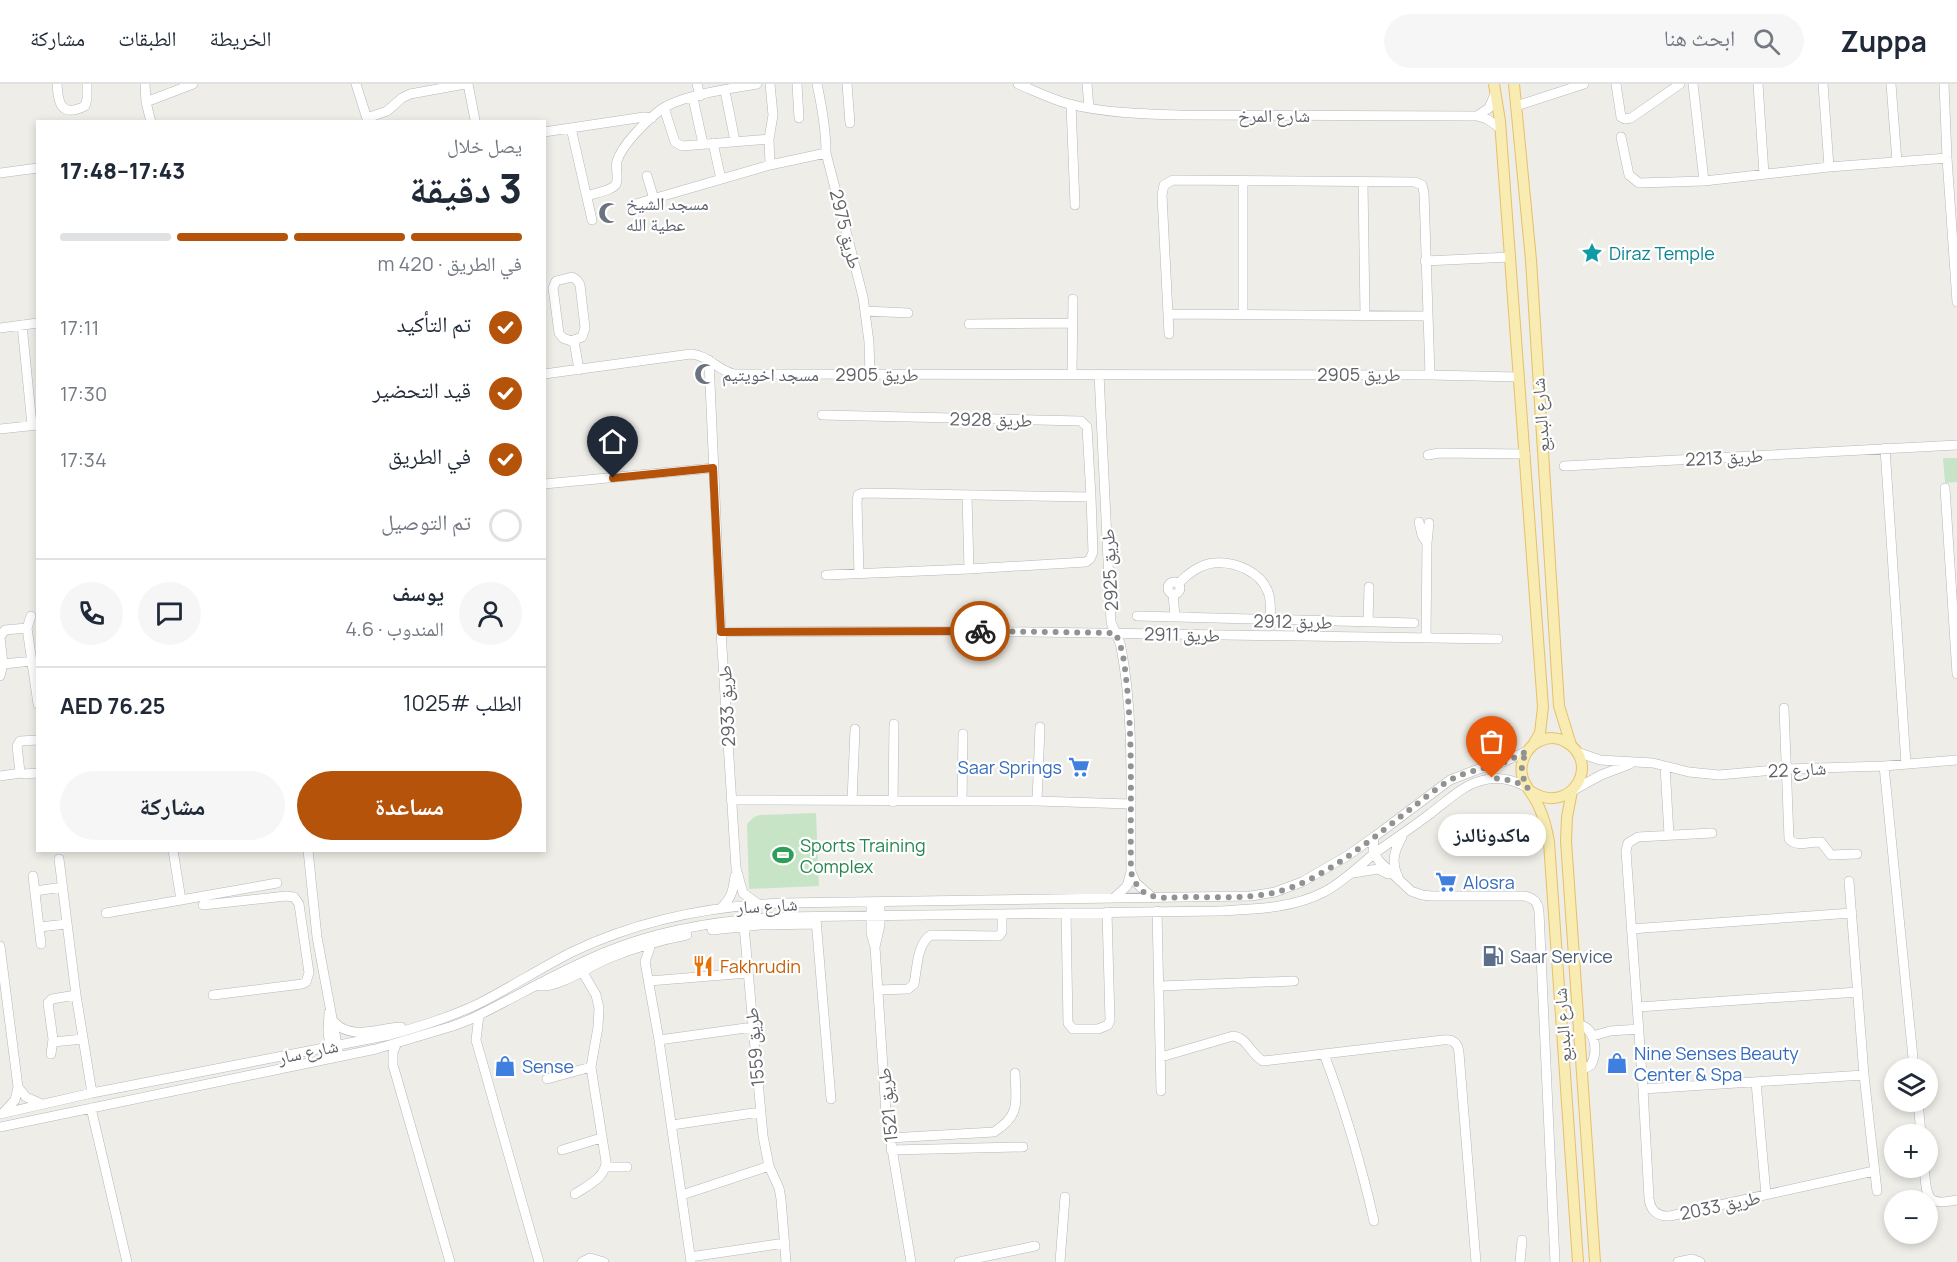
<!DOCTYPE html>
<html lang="ar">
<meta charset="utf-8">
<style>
body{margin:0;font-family:Manrope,"Noto Naskh Arabic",sans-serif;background:#f6f6f7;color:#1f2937;direction:rtl;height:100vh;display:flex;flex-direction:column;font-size:22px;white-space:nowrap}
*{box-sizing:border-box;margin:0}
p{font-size:20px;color:#747a83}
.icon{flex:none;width:33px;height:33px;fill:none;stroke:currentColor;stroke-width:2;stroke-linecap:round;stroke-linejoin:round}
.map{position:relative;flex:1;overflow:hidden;direction:ltr}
.side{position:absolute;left:36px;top:36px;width:510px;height:732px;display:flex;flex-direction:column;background:#fff;border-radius:0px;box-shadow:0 3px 9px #0003;direction:rtl}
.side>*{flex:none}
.controls{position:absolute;left:1884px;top:974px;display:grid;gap:12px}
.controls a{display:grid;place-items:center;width:54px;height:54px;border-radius:50%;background:#fff;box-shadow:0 3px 9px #0003;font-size:30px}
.pin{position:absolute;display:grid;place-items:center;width:51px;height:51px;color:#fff;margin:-62px -26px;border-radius:50% 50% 50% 0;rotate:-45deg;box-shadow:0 0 6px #0007}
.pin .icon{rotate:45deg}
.courier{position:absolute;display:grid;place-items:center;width:60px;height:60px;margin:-30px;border:4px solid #b45309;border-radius:50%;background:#fff;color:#222;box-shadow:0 2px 8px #0007}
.bubble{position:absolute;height:42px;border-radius:21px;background:#fff;box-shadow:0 3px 9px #0003;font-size:20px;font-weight:800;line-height:42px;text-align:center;direction:rtl}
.head em{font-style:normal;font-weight:800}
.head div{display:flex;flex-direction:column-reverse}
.head{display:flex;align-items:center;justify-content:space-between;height:102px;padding:0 24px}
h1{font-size:39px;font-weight:800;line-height:45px}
.bar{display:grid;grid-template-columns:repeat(4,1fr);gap:9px 6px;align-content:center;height:72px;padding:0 24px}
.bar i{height:8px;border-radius:4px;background:#e0e1e3}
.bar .selected{background:#b45309}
.bar p{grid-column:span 4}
.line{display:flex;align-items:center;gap:15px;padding:0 24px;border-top:2px solid #e0e1e3}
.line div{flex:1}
.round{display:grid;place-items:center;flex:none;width:63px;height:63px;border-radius:32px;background:#f6f6f7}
ol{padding:0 24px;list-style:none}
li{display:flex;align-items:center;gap:18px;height:66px}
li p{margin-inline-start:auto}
li .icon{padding:6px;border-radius:50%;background:#b45309;color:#fff;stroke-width:4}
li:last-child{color:#747a83}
li i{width:33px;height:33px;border:3px solid #e0e1e3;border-radius:50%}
.cta{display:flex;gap:12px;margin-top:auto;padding:12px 24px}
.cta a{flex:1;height:69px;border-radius:36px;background:#b45309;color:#fff;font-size:24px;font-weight:800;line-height:69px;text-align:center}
.cta a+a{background:#f6f6f7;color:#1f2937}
header{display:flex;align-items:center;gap:36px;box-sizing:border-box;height:84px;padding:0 30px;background:#fff;border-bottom:2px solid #e0e1e3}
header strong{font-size:28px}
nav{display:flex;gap:33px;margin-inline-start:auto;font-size:21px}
.search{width:420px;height:54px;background:#f6f6f7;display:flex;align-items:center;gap:15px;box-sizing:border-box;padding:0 21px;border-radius:33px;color:#747a83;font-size:22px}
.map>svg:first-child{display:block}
.green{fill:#c7e4c6}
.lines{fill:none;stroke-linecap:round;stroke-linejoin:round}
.minor-casing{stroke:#b4b7ba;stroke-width:10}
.major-casing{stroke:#e6c06a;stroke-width:12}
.minor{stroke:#fff;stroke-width:9}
.major{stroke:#f8ecb3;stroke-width:10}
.done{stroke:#919393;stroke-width:6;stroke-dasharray:0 10.8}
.route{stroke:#b45309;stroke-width:8}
.labels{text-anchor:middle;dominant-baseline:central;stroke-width:4.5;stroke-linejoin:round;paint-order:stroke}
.street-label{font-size:18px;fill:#5f6266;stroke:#fff}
.worship-label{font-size:18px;fill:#5b616d;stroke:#fff;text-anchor:start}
.culture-label{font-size:18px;fill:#0d838f;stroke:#fff;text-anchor:start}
.shop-label{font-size:18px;fill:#366cbe;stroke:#fff;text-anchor:start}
.leisure-label{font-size:18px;fill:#27864d;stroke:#fff;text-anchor:start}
.service-label{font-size:18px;fill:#4e5e75;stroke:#fff;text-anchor:start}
.food-label{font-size:18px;fill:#c56008;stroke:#fff;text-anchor:start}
</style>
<header>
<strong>Zuppa</strong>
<div class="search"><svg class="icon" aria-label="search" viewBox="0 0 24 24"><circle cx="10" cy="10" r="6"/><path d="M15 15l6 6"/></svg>ابحث هنا</div>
<nav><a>الخريطة</a><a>الطبقات</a><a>مشاركة</a></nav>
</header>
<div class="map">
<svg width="1957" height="1178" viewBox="0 0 1957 1178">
<rect width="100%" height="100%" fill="#efede7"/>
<path class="green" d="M1943,374H1957V398L1945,399Z
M816,729L819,802L749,805L747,740L754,733L760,731Z"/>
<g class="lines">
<defs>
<path id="minor" d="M57,0C58,19 61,34 85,22L87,15V0
M145,0L146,18L151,38
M356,0L368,38
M468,0L475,36
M697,0L700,12
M797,0L799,34
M817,0C822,23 826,45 826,69L863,213L869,258L870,291
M847,0L850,39
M1018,0C1035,7 1051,15 1069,20C1105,29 1143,30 1180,31L1477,32L1487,35L1500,44
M1087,0L1089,24
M1616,0L1621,33L1625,35L1631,34L1680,0
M1693,0L1704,97
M1758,0L1764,90
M1823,0L1829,83
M1891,0L1897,78
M1944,0L1947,74L1957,218
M725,7L735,57
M693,14L703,60
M146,18L193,0
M1071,20L1075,121
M1516,22L1584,0
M664,24L675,58L682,62L769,55
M1477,32L1489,24L1495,10
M367,34L387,27L402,14L410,10L465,0
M571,44L592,136
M544,48L644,33L652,34
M1621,53L1629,91L1639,99L1704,97L1829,83L1947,74
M713,59L721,95
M770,81L769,55L773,31L770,0
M0,89L38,84
M647,92L654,115
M1243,98V230
M1363,98L1365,231
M587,112C594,109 612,107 616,100C619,94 615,84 617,77C622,61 645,38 659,27C679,11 730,5 757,0
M632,121L770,81L826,69
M1425,177L1510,173
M572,193L577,196L580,201L585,244L582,253L571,257L563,254L559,249L553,204L556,197Z
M865,227L908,229
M1168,230L1428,232
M969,240L1072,239
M22,241L32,341
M0,244L38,239
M1169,250L1162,111L1164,101L1173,96L1415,98L1422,101L1424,109L1430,291
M574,257L579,286
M709,276L721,548L736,784L743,809L758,820
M544,290L691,270C708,271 717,286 734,290L1430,291L1519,293
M1072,290L1073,215
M1099,290L1111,538C1114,547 1119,554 1121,563C1135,637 1130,713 1131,788L1127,802L1114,814
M822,331L1081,337L1087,343L1091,413L1093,468L1090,475L1086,478L969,485L826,491
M0,345L38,341
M1885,364L1906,680
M1428,371L1439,369L1525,370
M1564,382L1957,361
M544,400L713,384
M1945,404L1957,590
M967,412L969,485
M1419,438L1422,451L1427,459
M859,490L857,418L858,411L863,409L1091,413
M1168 504a6 6 0 1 1 12 0a6 6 0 1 1-12 0Z
M1179,499C1187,490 1201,480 1214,479C1235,477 1261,488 1268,508C1272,517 1270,530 1270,540
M1173,510L1175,533
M31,532L27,544L38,620
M1137,532L1414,539
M1368,538L1369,503
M721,548L958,547L1498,555
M1426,554L1427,459L1429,439
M3,580L32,577
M0,592L3,580L0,553L5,546L27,544
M1784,624L1789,755C1797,764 1810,757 1821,758L1831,771L1857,770
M38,656L20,657L17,662L20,688L24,690L38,689
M1577,668L1600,676L1653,679L1689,688L1719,691L1786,685L1884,682L1957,676
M1665,682L1669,751
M1884,682L1914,984
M0,692L21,689
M1572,707L1601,691L1630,680
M731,716L1037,717L1130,720
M852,717L855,645
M962,717L963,650
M1037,717L1040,643
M893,718L894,640
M1712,749L1638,753L1628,759L1626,767L1643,1005L1649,1114C1650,1126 1657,1133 1670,1132L1874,1087
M1374,753L1373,768L1379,777L1411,807L1422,811L1432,812H1523C1533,813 1538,818 1539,828L1555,1178
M173,766L181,816L277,799
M308,766L317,853L338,966
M59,775L76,911L92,1009
M1131,788L1136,799L1153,814
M1353,789L1378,785L1388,790
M33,792L41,860
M1398,793C1391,778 1394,767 1402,753
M1849,797L1864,991L1877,1107
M35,807L63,803
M871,818V849L875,863L886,1029L911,1178
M203,821L286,812L294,813L299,820L309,889L306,898L302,900L213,911
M721,824C732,814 733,806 735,792
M1157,827L1161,1007
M106,829L181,816
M1066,829L1068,939L1073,945H1098L1108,941L1110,936L1107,828
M816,835L831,1015
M744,842L763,1052L769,1082L779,1104L781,1115L786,1178
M39,843L67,840
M1631,845L1852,829
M712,846L760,841L816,840
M651,860L645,878L659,956L691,1178
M0,862L18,1003L15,1016L4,1028
M875,863L880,841V818
M649,897L748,889
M540,902C559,904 590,882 609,874C634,864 660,856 687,851
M1160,902L1294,897
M878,906L908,905L914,900C917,885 917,859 931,851L999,852L1002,848V831
M1638,923L1858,908
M329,928L328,948L331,968
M479,931L476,956L539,1178
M334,938C352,957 379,944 401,943
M1579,941C1596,944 1598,968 1591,981L1582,986
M1593,952L1610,947L1639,945
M659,956L753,943
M53,958L83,955
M397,959L393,968V981L450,1178
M51,970L53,955L48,919L52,915L76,911
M1324,970C1345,1025 1361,1080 1374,1137
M1161,973L1233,952C1248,954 1250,970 1263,977L1443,956C1453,955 1458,959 1459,969L1476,1178
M547,995L591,983
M1756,998L1766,1111
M18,1003L26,1013L42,1020
M1643,1005L1864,991
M1918,1017L1921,1050
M91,1024L127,1178
M0,1030L92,1009L390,951C421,942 451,933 480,919C511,903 541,884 572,868C639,836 709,822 783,819L1251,812L1275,808L1302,798L1347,772L1374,753L1450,696L1476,686L1503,678L1527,667
M672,1041L760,1028
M0,1043L376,965L453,942L471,935C516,913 559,887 606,868C661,845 721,836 780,833L1218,827C1254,825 1291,825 1324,808C1343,798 1359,782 1375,769C1393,756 1413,743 1431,729C1446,718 1462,702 1480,697C1497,692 1513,695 1528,704
M889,1054L994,1048C1021,1031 1016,1018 1015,989
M562,1066L601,1054
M891,1066L1023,1063
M605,1083H627
M1924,1083C1927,1111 1924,1123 1957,1116
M575,1110C588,1101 605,1094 606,1078L591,983L598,943L599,924L596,911L582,887
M682,1111L769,1082
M690,1173L785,1159
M582,1178L590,1174L604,1178
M959,1178L1035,1162
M1060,1178L1065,1113
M1520,1178L1522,1156
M1678,1178L1692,1175L1700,1178"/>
<path id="major" d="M1494,0L1500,37L1543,623L1540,649L1534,659
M1514,0L1531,176L1559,622L1571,661
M1572,707L1567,733L1566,757L1595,1178
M1532,708C1571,732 1602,679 1566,658C1558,653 1548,653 1540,657C1526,663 1518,680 1523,695C1527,705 1535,713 1539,723C1544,734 1547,746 1549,758L1578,1178"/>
</defs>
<use href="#minor" class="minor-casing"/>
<use href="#major" class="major-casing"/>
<use href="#minor" class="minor"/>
<use href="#major" class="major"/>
</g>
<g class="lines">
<path class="done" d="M980,547L1115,549C1124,565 1125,586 1127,603C1133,664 1130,726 1131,788C1140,818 1161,814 1186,813C1215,813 1246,815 1273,809C1322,798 1374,753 1413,723C1425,714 1437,704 1450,696C1467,687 1484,685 1502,679C1511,676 1519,671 1527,667C1520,680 1520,690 1528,704C1516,697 1506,695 1492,694"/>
<path class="route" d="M613,394L713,384L721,548L980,547"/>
</g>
<defs>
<symbol id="mosque-bare" viewBox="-9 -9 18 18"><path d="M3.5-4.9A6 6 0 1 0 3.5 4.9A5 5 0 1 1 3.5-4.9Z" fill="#6b7280" stroke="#fff" stroke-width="2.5" paint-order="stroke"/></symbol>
<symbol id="sight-bare" viewBox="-9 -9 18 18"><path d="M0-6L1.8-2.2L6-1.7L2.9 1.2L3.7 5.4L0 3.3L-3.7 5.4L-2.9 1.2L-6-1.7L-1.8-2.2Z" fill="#0f9aa8" stroke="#fff" stroke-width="2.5" paint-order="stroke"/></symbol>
<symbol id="supermarket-bare" viewBox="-9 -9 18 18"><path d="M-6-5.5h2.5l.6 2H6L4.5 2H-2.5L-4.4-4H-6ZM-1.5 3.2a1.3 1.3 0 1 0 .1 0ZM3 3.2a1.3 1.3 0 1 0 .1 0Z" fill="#3f7fe0" stroke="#fff" stroke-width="2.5" paint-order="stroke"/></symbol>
<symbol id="stadium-bare" viewBox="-9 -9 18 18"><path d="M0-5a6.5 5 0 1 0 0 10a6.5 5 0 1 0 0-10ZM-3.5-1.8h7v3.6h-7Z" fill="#2e9e5b" stroke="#fff" stroke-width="2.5" paint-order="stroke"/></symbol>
<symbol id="fuel-bare" viewBox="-9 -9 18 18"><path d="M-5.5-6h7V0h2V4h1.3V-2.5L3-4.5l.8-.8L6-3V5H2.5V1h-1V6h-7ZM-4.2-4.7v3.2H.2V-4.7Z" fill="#5c6f8a" stroke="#fff" stroke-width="2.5" paint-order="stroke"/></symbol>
<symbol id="restaurant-bare" viewBox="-9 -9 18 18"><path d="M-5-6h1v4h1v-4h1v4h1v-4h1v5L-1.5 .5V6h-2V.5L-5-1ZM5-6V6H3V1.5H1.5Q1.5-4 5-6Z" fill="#e8710a" stroke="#fff" stroke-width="2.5" paint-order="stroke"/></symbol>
<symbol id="shop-bare" viewBox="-9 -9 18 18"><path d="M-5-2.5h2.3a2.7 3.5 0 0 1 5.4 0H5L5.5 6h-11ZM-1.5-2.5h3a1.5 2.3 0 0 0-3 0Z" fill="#3f7fe0" stroke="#fff" stroke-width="2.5" paint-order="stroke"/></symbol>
</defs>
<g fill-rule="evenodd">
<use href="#mosque-bare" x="594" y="114" width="30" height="30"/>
<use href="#sight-bare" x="1577" y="154" width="30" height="30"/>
<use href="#mosque-bare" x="690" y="275" width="30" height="30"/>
<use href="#supermarket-bare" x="1064" y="668" width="30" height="30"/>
<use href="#stadium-bare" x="768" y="756" width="30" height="30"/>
<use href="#supermarket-bare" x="1431" y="783" width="30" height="30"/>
<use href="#fuel-bare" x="1478" y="857" width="30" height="30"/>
<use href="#restaurant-bare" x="688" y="867" width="30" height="30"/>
<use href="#shop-bare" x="1602" y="964" width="30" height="30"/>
<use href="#shop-bare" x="490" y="967" width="30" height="30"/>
</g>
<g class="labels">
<g class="street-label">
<text x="1274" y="31">شارع المرخ</text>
<text transform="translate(846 145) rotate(76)">طريق 2975</text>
<text x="877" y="290">طريق 2905</text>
<text x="1359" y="290">طريق 2905</text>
<text transform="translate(1540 331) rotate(-94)">شارع البديع</text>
<text transform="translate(991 335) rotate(1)">طريق 2928</text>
<text transform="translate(1724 373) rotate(-3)">طريق 2213</text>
<text transform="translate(1109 486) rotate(-93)">طريق 2925</text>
<text transform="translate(1293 537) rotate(1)">طريق 2912</text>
<text transform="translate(1182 550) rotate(1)">طريق 2911</text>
<text transform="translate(726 622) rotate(-93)">طريق 2933</text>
<text transform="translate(1797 685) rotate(-3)">شارع 22</text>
<text transform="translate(767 821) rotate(-3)">شارع سار</text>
<text transform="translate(1562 941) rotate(-94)">شارع البديع</text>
<text transform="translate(754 963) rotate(-95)">طريق 1559</text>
<text transform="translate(308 967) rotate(-12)">شارع سار</text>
<text transform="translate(887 1021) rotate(-96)">طريق 1521</text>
<text transform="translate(1720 1121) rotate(-12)">طريق 2033</text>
</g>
<g class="worship-label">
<text x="626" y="119">مسجد الشيخ<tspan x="626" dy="21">عطية الله</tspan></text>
<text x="722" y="290">مسجد اخويتيم</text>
</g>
<g class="culture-label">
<text x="1609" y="169">Diraz Temple</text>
</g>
<g class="shop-label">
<text x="1062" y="683" text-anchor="end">Saar Springs</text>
<text x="1463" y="798">Alosra</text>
<text x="1634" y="969">Nine Senses Beauty<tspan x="1634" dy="21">Center &amp; Spa</tspan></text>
<text x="522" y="982">Sense</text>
</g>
<g class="leisure-label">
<text x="800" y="761">Sports Training<tspan x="800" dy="21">Complex</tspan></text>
</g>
<g class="service-label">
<text x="1510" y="872">Saar Service</text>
</g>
<g class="food-label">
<text x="720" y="882">Fakhrudin</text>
</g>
</g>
</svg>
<div class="controls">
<a><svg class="icon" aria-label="layers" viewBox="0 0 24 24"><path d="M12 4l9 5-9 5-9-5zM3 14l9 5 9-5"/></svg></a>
<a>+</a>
<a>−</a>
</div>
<div class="pin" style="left:1492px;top:694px;background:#ea580c"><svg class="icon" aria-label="bag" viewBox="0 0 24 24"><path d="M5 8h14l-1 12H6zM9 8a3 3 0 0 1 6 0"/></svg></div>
<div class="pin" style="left:613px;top:394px;background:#1f2937"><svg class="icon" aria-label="home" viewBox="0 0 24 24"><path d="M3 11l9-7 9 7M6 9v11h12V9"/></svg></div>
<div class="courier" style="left:980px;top:547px"><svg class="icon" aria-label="bike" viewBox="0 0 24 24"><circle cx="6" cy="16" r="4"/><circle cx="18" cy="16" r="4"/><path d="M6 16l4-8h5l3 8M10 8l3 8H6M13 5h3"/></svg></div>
<div class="bubble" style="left:1438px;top:730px;width:108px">ماكدونالدز</div>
<section class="side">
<div class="head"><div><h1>3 دقيقة</h1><p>يصل خلال</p></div><em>17:43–17:48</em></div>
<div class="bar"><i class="selected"></i><i class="selected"></i><i class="selected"></i><i></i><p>في الطريق · 420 m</p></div>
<ol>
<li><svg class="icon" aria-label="check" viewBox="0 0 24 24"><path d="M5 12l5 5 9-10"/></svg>تم التأكيد<p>17:11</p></li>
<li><svg class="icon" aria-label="check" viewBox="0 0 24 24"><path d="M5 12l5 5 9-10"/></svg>قيد التحضير<p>17:30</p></li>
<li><svg class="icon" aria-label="check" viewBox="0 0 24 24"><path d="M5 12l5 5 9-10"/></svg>في الطريق<p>17:34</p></li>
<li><i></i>تم التوصيل</li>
</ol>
<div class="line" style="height:108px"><a class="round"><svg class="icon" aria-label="person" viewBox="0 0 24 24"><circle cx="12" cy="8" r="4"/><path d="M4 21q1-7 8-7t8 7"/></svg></a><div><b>يوسف</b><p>المندوب · 4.6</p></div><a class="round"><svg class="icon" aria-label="chat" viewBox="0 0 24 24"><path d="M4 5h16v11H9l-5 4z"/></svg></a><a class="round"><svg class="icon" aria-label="phone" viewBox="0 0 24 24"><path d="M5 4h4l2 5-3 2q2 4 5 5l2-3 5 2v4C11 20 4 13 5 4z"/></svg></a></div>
<div class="line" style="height:78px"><div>الطلب #1025</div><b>AED 76.25</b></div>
<div class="cta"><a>مساعدة</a><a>مشاركة</a></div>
</section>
</div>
